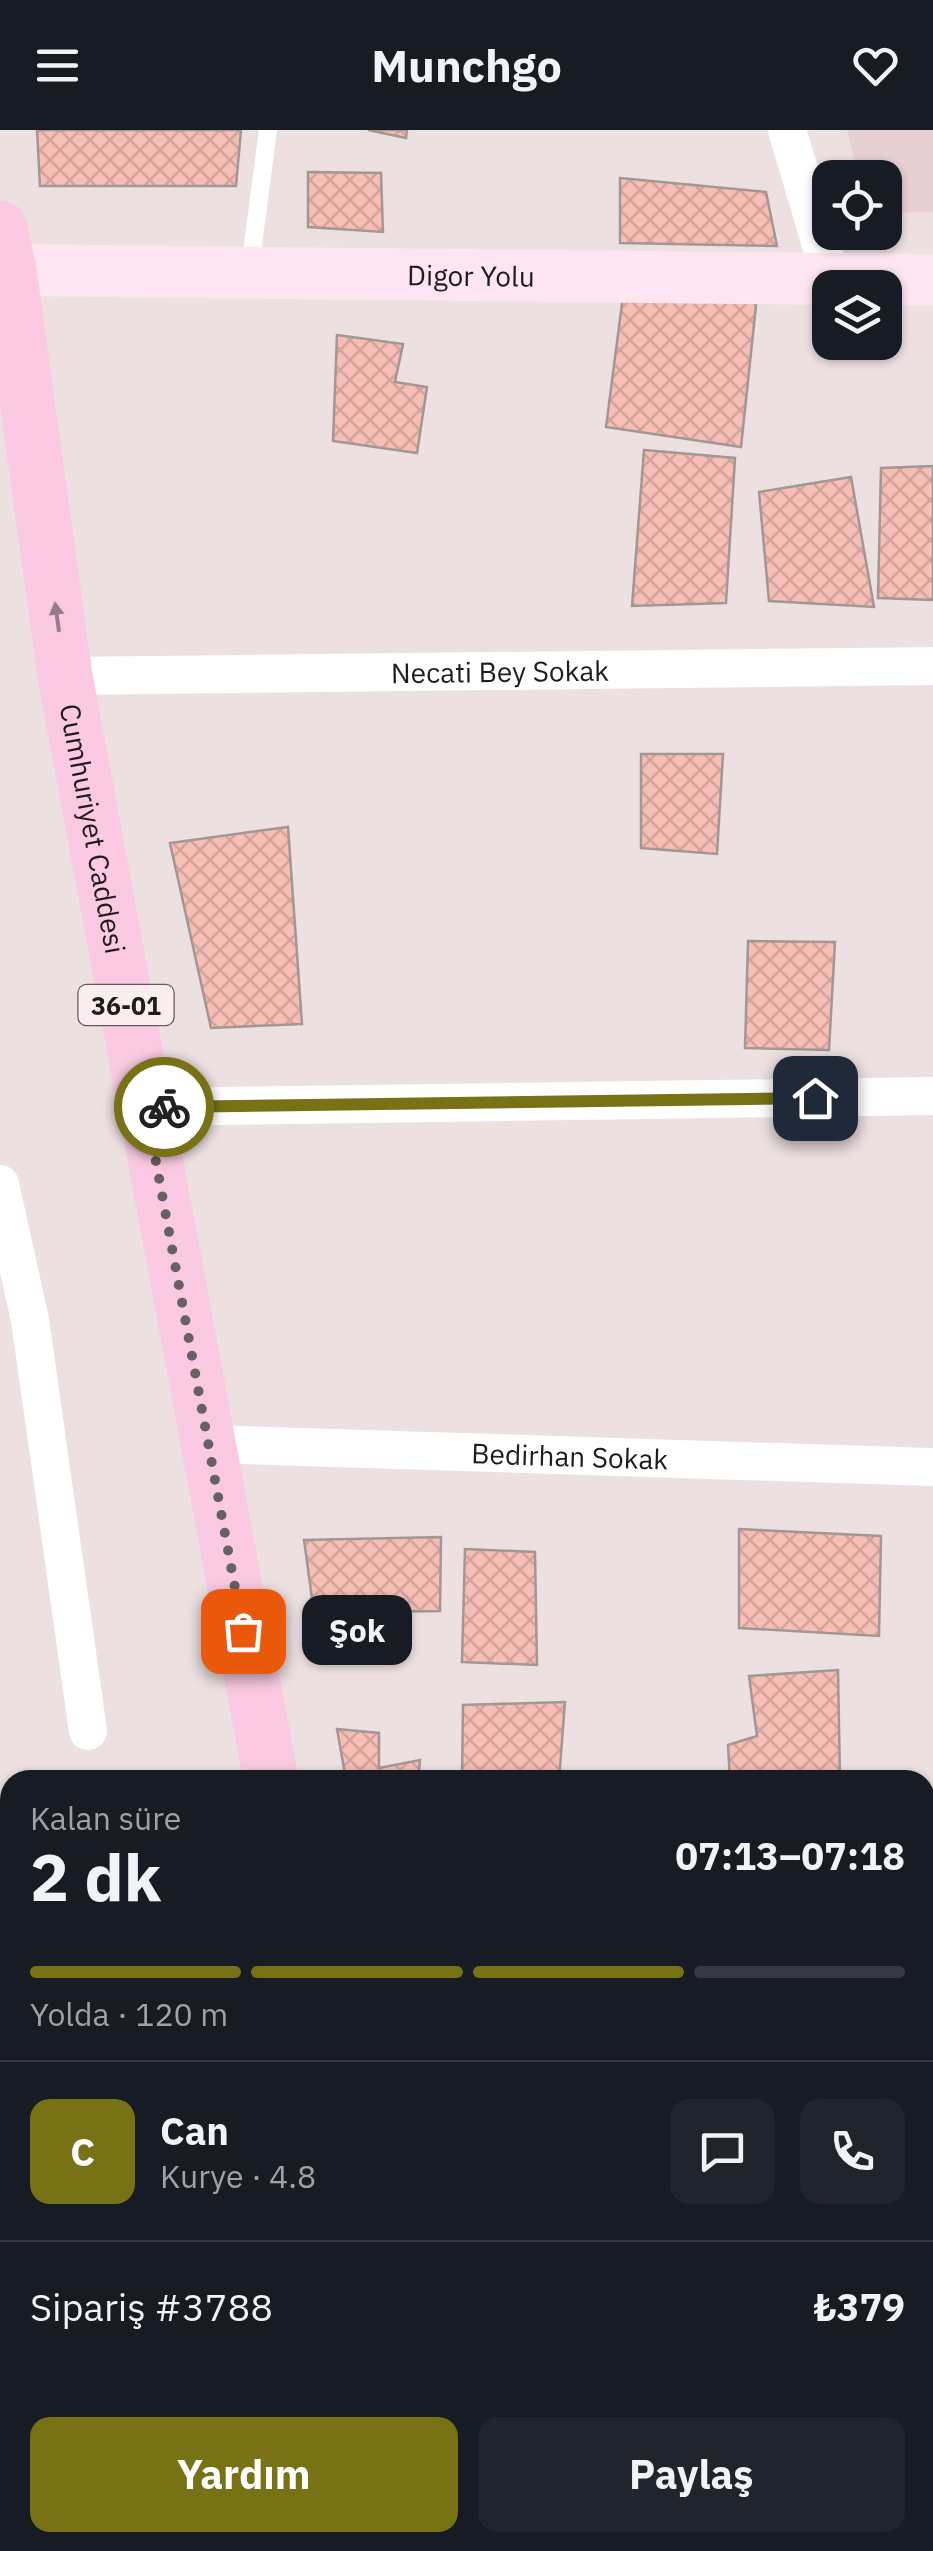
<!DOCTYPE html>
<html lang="tr">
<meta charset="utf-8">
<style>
body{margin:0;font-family:"IBM Plex Sans",sans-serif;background:#20242c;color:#f1f3f6;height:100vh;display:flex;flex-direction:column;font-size:38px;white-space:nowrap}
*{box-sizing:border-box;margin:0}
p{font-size:32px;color:#9ea1a6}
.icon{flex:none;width:55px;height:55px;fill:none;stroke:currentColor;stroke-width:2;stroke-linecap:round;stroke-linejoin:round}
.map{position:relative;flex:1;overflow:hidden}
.sheet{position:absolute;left:0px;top:1640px;width:935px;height:782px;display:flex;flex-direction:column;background:#171b24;border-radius:30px 30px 0 0;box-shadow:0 2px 8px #0004}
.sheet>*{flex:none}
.buttons{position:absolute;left:812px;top:30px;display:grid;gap:20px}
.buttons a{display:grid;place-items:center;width:90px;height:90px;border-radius:20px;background:#171b24;box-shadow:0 2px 8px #0004;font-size:50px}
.pin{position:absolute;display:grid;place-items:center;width:85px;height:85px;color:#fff;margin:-42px;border-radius:20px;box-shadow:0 5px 15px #0006}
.courier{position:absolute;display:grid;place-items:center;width:100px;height:100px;margin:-50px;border:8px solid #777215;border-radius:50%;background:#fff;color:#222;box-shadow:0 2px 12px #0007}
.bubble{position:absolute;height:70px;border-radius:20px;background:#171b24;box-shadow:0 2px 8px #0004;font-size:32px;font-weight:800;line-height:70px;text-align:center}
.summary em{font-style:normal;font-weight:800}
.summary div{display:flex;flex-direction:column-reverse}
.summary{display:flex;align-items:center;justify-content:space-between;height:170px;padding:0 30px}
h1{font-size:65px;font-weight:800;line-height:75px}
.bar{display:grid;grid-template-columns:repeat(4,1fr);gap:15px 10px;align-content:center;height:120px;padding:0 30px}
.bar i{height:12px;border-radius:8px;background:#363941}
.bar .current{background:#777215}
.bar p{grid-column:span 4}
.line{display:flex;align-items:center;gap:25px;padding:0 30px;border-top:2px solid #363941}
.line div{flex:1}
.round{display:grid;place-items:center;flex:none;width:105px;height:105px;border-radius:20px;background:#20242c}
.button{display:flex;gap:20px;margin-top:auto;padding:20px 30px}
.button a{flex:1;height:115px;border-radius:20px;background:#777215;color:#fff;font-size:40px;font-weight:800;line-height:115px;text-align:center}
.button a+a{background:#20242c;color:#f1f3f6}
header{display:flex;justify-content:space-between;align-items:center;height:130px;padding:0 30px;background:#171b24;font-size:45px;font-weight:800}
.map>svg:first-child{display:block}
.built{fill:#e6d0d3}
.building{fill:url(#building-cross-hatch);stroke:#a39796;stroke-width:2.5}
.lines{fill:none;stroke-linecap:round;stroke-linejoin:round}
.lane{stroke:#fff;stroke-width:18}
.street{stroke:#fff;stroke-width:38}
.secondary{stroke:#fde5f1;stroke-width:52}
.primary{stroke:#fbcae2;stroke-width:55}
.oneway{fill:#987c89}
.done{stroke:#676161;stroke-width:10;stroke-dasharray:0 18}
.route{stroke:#777215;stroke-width:12}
.labels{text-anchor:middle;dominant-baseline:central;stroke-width:10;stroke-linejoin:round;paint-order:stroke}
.shield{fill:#faedef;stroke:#615b5b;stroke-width:2.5}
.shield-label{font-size:25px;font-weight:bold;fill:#201c1c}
.street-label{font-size:28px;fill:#201c1c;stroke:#faedef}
</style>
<header><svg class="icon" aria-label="menu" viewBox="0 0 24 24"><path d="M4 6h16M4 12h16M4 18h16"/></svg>Munchgo<svg class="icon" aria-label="heart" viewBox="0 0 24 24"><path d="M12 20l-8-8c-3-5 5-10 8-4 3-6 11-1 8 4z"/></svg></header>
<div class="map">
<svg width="933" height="2421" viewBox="0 0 933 2421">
<defs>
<pattern id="building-cross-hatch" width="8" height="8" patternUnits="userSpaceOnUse" patternTransform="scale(2.5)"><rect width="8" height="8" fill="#f7beb6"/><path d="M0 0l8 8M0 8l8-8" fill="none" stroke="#d3a39c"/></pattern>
</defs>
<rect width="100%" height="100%" fill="#ece0e1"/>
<path class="built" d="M847,0H933V82L885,83V48L859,47Z"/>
<path class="building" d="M37,0H241L236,56H40Z
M368,0H407L406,8Z
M308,42L381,43L383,102L308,97Z
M620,48L766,62L777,116L620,113Z
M623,166H757L741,317L606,297Z
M337,205L403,214L395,252L427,257L417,323L333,311Z
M644,320L735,328L726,473L632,476Z
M933,336V470L878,468L881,338Z
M851,347L874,477L769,471L759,362Z
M641,624H723L717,724L641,718Z
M288,697L302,894L211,898L170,713Z
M748,811L835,812L829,920L745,918Z
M739,1399L881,1406L879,1506L739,1498Z
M441,1407L440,1481L314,1483L304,1410Z
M465,1419L535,1422L537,1535L462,1532Z
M838,1540L840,1650H730L728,1615L757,1606L749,1546Z
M565,1572L559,1650H462L463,1575Z
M337,1599L379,1603V1638L420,1630L418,1650H346Z"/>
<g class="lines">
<path class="lane" d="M250,138L268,0"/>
<g class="street">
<path d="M787,0L831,148"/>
<path id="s1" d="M65,546L933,536"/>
<path d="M145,977L933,966"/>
<path d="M0,1054L30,1190L88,1601"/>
<path id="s2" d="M208,1314L933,1337"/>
<path d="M925,2047H933"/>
<path d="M925,2363H933"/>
<path d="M0,2387L10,2386"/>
</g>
<g class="secondary">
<path id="s3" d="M9,140L933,150"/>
<path d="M925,1704H933"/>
<path d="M0,1710H10"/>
</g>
<g class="primary">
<path id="s4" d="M0,98L9,140L65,546L271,1650"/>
<path d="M422,2412L423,2421"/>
</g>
</g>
<defs><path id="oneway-solid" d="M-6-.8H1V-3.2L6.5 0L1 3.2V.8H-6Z" transform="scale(2.5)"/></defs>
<use class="oneway" href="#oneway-solid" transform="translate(57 487) rotate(-98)"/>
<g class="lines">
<path class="done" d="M164,977L146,978L243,1501"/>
<path class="route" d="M164,977L815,968"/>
</g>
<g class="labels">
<rect class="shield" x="78.5" y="855" width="95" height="40" rx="8"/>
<g class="shield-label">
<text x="126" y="875">36-01</text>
</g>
<g class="street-label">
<text stroke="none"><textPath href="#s3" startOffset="462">Digor Yolu</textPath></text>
<text stroke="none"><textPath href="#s1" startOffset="435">Necati Bey Sokak</textPath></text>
<text stroke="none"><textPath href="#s4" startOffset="608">Cumhuriyet Caddesi</textPath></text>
<text stroke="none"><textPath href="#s2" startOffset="362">Bedirhan Sokak</textPath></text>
</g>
</g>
</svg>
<div class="buttons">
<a><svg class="icon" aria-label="locate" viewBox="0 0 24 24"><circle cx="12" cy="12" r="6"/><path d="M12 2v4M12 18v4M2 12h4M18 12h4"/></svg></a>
<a><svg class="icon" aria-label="layers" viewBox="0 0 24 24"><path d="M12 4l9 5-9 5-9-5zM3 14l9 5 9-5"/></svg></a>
</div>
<div class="pin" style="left:243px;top:1501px;background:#ea580c"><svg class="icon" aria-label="bag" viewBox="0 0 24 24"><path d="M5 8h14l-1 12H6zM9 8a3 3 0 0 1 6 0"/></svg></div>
<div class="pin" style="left:815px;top:968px;background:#1f2937"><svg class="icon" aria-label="home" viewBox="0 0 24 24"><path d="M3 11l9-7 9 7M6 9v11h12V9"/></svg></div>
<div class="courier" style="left:164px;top:977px"><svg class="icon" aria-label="bike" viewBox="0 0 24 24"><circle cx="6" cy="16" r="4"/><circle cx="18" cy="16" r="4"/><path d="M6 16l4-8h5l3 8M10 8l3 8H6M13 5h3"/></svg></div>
<div class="bubble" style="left:302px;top:1465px;width:110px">Şok</div>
<section class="sheet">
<div class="summary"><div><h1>2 dk</h1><p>Kalan süre</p></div><em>07:13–07:18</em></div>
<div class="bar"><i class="current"></i><i class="current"></i><i class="current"></i><i></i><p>Yolda · 120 m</p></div>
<div class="line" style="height:180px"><b class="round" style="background:#777215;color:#fff">C</b><div><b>Can</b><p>Kurye · 4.8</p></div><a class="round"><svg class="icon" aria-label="chat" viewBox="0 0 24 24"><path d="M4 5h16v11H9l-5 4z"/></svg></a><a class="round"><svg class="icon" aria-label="phone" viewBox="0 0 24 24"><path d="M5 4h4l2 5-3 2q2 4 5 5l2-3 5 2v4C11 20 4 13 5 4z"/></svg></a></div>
<div class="line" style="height:130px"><div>Sipariş #3788</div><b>₺379</b></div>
<div class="button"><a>Yardım</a><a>Paylaş</a></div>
</section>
</div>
